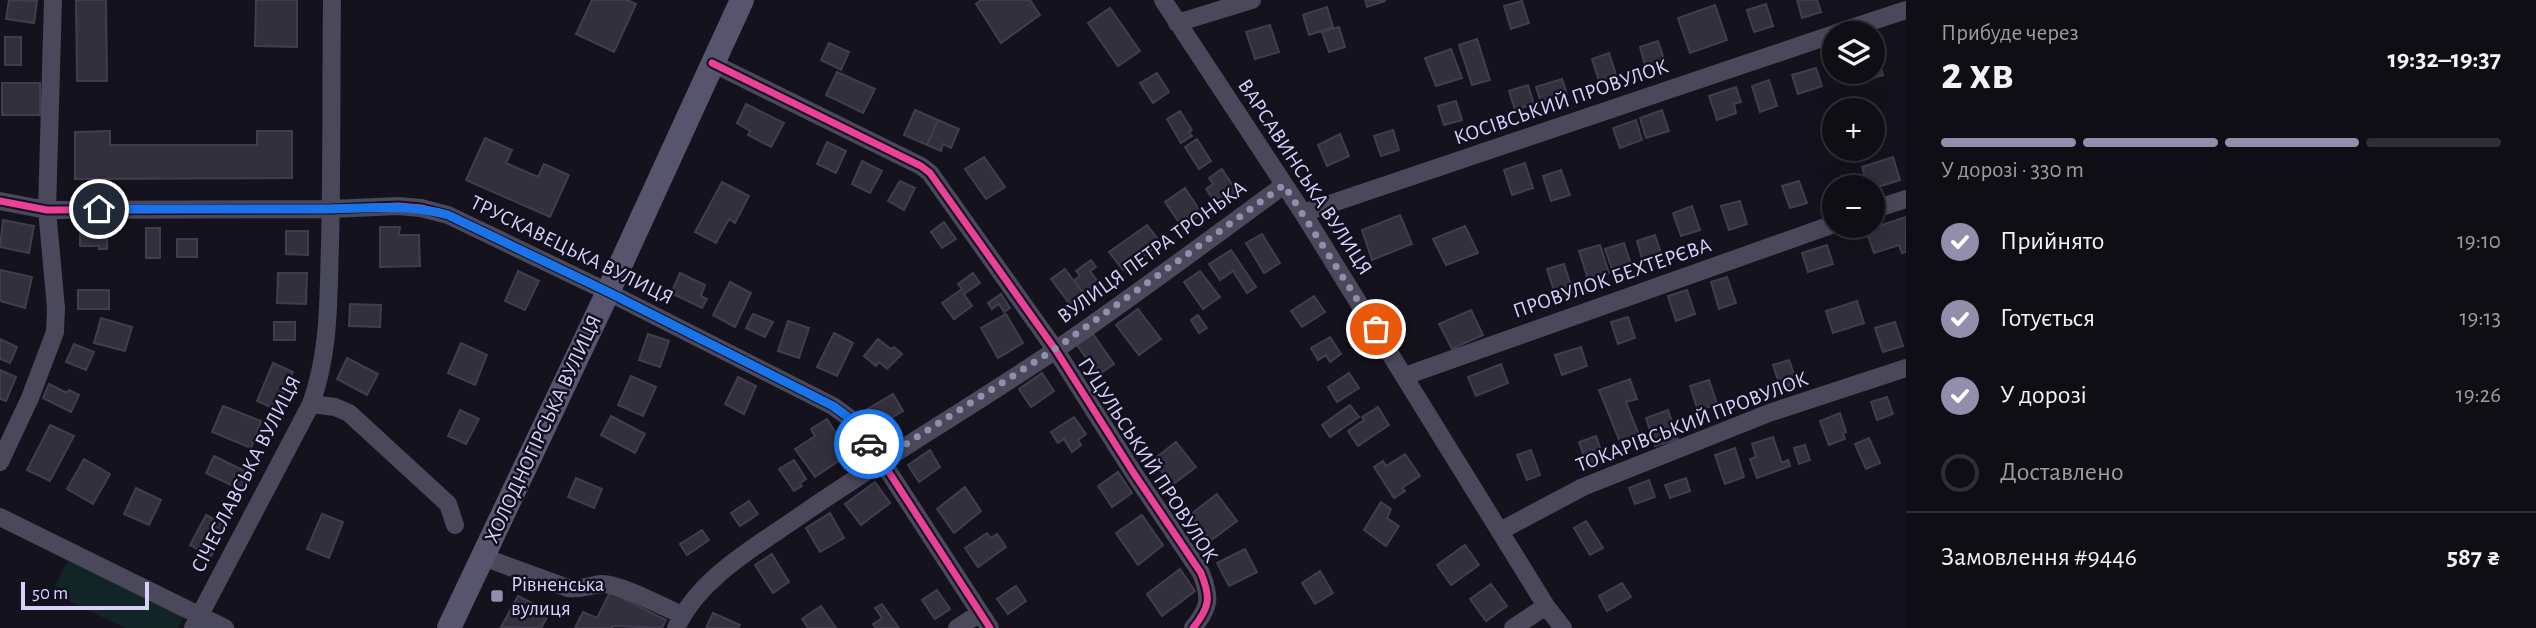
<!DOCTYPE html>
<html lang="uk">
<meta charset="utf-8">
<style>
body{margin:0;font-family:"Alegreya Sans",sans-serif;background:#1d1c22;color:#f1f3f6;height:100vh;display:flex;flex-direction:column;font-size:26px;white-space:nowrap}
*{box-sizing:border-box;margin:0}
p{font-size:23px;color:#9b9ca0}
.icon{flex:none;width:38px;height:38px;fill:none;stroke:currentColor;stroke-width:2;stroke-linecap:round;stroke-linejoin:round}
.map{position:relative;flex:1;overflow:hidden}
.sheet{display:flex;flex-direction:column;background:#0f0e15;width:630px}
.sheet>*{flex:none}
.controls{position:absolute;left:1822px;top:21px;display:grid;gap:14px}
.controls a{display:grid;place-items:center;width:63px;height:63px;border-radius:50%;background:#0f0e15;box-shadow:0 7px 28px #0002,0 0 0 2px #2f2e34;font-size:35px}
.scale{position:absolute;left:21px;bottom:18px;width:128px;box-sizing:border-box;padding-left:7px;border:4px solid #d8d1fa;border-top:0;font-size:19px;line-height:24px;white-space:nowrap;color:#d8d1fa;-webkit-text-stroke:5px #120f1f;paint-order:stroke}
.pin{position:absolute;display:grid;place-items:center;width:60px;height:60px;color:#fff;margin:-30px;border:4px solid #fff;border-radius:50%;box-shadow:0 2px 7px #0007}
.courier{position:absolute;display:grid;place-items:center;width:70px;height:70px;margin:-35px;border:5px solid #1a73e8;border-radius:50%;background:#fff;color:#222;box-shadow:0 2px 9px #0007}
.overview em{font-style:normal;font-weight:600}
.overview div{display:flex;flex-direction:column-reverse}
.overview{display:flex;align-items:center;justify-content:space-between;height:119px;padding:0 35px}
h1{font-size:46px;font-weight:600;line-height:52px}
.bar{display:grid;grid-template-columns:repeat(4,1fr);gap:10px 7px;align-content:center;height:84px;padding:0 35px}
.bar i{height:9px;border-radius:5px;background:#2f2e34}
.bar .current{background:#938eac}
.bar p{grid-column:span 4}
.line{display:flex;align-items:center;gap:18px;padding:0 35px;border-top:2px solid #2f2e34}
.line div{flex:1}
ol{padding:0 35px;list-style:none}
li{display:flex;align-items:center;gap:21px;height:77px}
li p{margin-inline-start:auto}
li .icon{padding:7px;border-radius:50%;background:#938eac;color:#fff;stroke-width:4}
li:last-child{color:#9b9ca0}
li i{width:38px;height:38px;border:4px solid #2f2e34;border-radius:50%}
main{display:flex;flex:1;min-height:0}
.map>svg:first-child{display:block}
.green{fill:#122526}
.building{fill:#33303e;stroke:#413d4e;stroke-width:2}
.lines{fill:none;stroke-linecap:round;stroke-linejoin:round}
.street{stroke:#4a485b;stroke-width:18}
.secondary{stroke:#57556e;stroke-width:24}
.cycleway-casing{stroke:#120f1f;stroke-width:11}
.cycleway{stroke:#ea4096;stroke-width:7}
.done{stroke:#938eac;stroke-width:7;stroke-dasharray:0 12.6}
.route{stroke:#1a73e8;stroke-width:9}
.poi-dot{fill:#938eac;stroke:#120f1f;stroke-width:2.5}
.labels{text-anchor:middle;dominant-baseline:central;stroke-width:5;stroke-linejoin:round;paint-order:stroke}
.street-label{font-size:21px;fill:#d8d1fa;stroke:#120f1f}
.poi-label{font-size:21px;fill:#d8d1fa;stroke:#120f1f;text-anchor:start}
</style>
<main>
<div class="map">
<svg width="1906" height="628" viewBox="0 0 1906 628">
<rect width="100%" height="100%" fill="#14121c"/>
<path class="green" d="M69,557L186,612L178,628H125L52,593Z"/>
<path class="building" d="M9,0L37,1L34,23L6,19Z
M76,0H106L107,81H77Z
M256,0H297V47L255,46Z
M592,0H627L636,4L614,52L576,34Z
M981,0H1030L1040,15L1001,43L976,4Z
M1365,0H1385V1L1367,7Z
M1797,0H1817L1821,12L1802,18Z
M1522,1L1529,23L1511,29L1504,6Z
M1766,4L1773,26L1754,32L1747,10Z
M1715,5L1727,40L1690,53L1678,18Z
M1327,7L1333,27L1309,35L1303,15Z
M1110,8L1140,51L1118,66L1088,23Z
M1270,25L1279,52L1255,59L1246,32Z
M1339,27L1345,47L1329,52L1322,32Z
M5,37H21V65H5Z
M1477,39L1490,80L1472,85L1459,45Z
M1658,41L1665,62L1646,68L1640,47Z
M829,43L849,52L841,70L821,60Z
M1451,49L1462,78L1436,86L1425,58Z
M1876,51L1883,75L1864,81L1861,72H1872V52Z
M1609,53L1616,75L1599,81L1592,59Z
M1816,68L1822,86L1798,94L1792,75Z
M837,72L875,89L863,113L826,95Z
M1157,73L1169,92L1153,103L1140,83Z
M1562,79L1567,94L1541,102L1536,87Z
M1769,80L1777,106L1760,112L1752,86Z
M2,83H40V115H2Z
M1528,85L1534,104L1515,110L1509,91Z
M1736,87L1741,102L1734,104L1736,113L1717,120L1709,96Z
M1456,101L1462,120L1444,125L1438,106Z
M746,104L784,123L771,147L748,135L750,131L737,123Z
M915,110L938,120L927,145L904,135Z
M1662,110L1669,131L1646,138L1640,118Z
M1180,111L1192,130L1189,132L1192,136L1181,143L1167,119Z
M938,120L959,129L951,148L943,144L941,151L927,145Z
M1636,120L1642,140L1620,148L1613,128Z
M1393,130L1399,150L1381,156L1374,136Z
M110,131V145H257V131H292V178L75,179V132Z
M1340,134L1349,156L1327,166L1318,145Z
M485,138L512,150L506,163L538,177L544,164L569,175L550,217L466,180Z
M1197,139L1211,161L1199,169L1185,147Z
M827,142L846,151L836,173L817,164Z
M984,157L1005,187L986,199L965,169Z
M1893,157L1900,180L1872,189L1868,187L1862,167Z
M862,161L882,171L870,193L852,184Z
M1525,163L1533,188L1512,195L1504,170Z
M1222,169L1237,192L1217,205L1206,189L1213,184L1209,178Z
M1561,170L1570,195L1551,201L1543,176Z
M900,181L915,188L904,210L888,201Z
M1799,181L1807,203L1790,208L1782,186Z
M722,182L749,196L735,223L729,219L716,243L695,232Z
M1185,188L1202,214L1182,227L1165,202Z
M1740,201L1747,224L1729,230L1721,206Z
M1692,206L1700,230L1681,236L1673,213Z
M1400,215L1412,244L1372,260L1362,230Z
M1906,217V252L1902,253L1899,245L1874,253L1866,230Z
M3,220L34,226L29,253L0,247Z
M944,222L956,239L942,248L931,232Z
M1147,225L1161,243L1123,270L1109,252Z
M1465,226L1478,253L1446,265L1433,239Z
M380,227H400L399,235H419L420,266L380,267Z
M146,228H160V258H146Z
M80,230H107V249H99V246H80Z
M286,231H308V255L286,254Z
M1262,234L1280,263L1264,273L1246,243Z
M1655,235L1662,256L1643,262L1637,241Z
M177,239H197V257H177Z
M1624,243L1631,264L1612,269L1605,249Z
M1600,245L1609,273L1588,279L1579,251Z
M1827,245L1833,264L1808,272L1802,253Z
M1231,250L1256,287L1247,293L1233,271L1220,280L1209,264Z
M1091,260L1096,267L1090,271L1101,286L1086,297L1074,280L1080,276L1076,271Z
M1564,264L1573,292L1556,297L1547,269Z
M1065,269L1086,297L1072,307L1051,279Z
M0,270L32,277L25,308L0,301Z
M518,271L539,281L525,310L505,301Z
M1200,271L1220,297L1203,309L1184,282Z
M278,273H307L306,304L277,303Z
M680,273L705,285L701,296L707,299L702,308L671,293Z
M973,273L980,283L964,294L972,306L954,319L942,303L962,289L958,284Z
M1727,277L1736,303L1719,309L1711,282Z
M730,282L751,293L735,327L713,315Z
M78,290H109V309H78Z
M1687,290L1695,314L1676,321L1668,296Z
M1001,294L1010,308L1004,312L999,304L992,309L988,303Z
M1314,296L1325,312L1302,327L1291,311Z
M1857,301L1864,323L1833,333L1826,311Z
M350,304L381,305L380,327L349,326Z
M1138,309L1161,339L1139,355L1116,325Z
M1471,310L1483,335L1452,349L1439,324Z
M753,314L773,322L765,337L746,328Z
M1006,314L1023,343L998,358L981,328Z
M1198,315L1207,328L1199,333L1191,320Z
M1628,317L1635,338L1618,344L1611,322Z
M101,318L132,327L125,351L94,343Z
M788,321L809,328L799,358L778,351Z
M274,322H295V340H274Z
M1895,322L1903,346L1883,352L1875,328Z
M834,333L853,343L837,376L817,367Z
M648,334L669,341L660,367L639,360Z
M1093,334L1114,364L1098,375L1077,345Z
M1330,337L1341,354L1330,362L1326,355L1318,360L1311,348Z
M0,339L17,347L10,363L0,359Z
M878,339L891,349L894,347L902,354L887,369L879,362L876,366L864,356Z
M461,343L487,355L475,385L448,373Z
M74,344L94,352L86,370L66,362Z
M1581,347L1587,366L1562,375L1555,355Z
M347,358L378,374L367,395L337,379Z
M1789,360L1797,383L1781,389L1773,365Z
M273,363L293,372L277,410L257,401Z
M1501,364L1508,383L1476,396L1468,377Z
M0,370L16,377L6,401L0,399Z
M1042,373L1054,391L1031,407L1019,389Z
M1349,373L1359,388L1337,402L1328,387Z
M631,376L656,387L643,416L618,405Z
M738,377L756,386L744,414L725,404Z
M1630,379L1637,399L1626,402L1641,440L1622,447L1599,390Z
M1709,380L1717,404L1698,411L1690,386Z
M49,384L67,393L69,390L79,395L71,412L43,398Z
M893,394L903,411L874,428L864,411Z
M1887,397L1893,414L1877,420L1871,402Z
M1350,405L1359,417L1330,437L1322,425Z
M223,406L261,421L251,448L212,432Z
M1378,407L1389,425L1358,446L1348,431L1364,420L1362,417Z
M460,410L479,419L466,444L448,436Z
M1668,410L1678,439L1655,446L1646,418Z
M1840,413L1846,432L1843,433L1845,439L1829,445L1820,421Z
M611,416L645,434L635,453L601,435Z
M1074,417L1086,434L1078,440L1081,445L1072,452L1064,439L1058,443L1051,432Z
M827,419L849,454L815,477L795,449L815,436L811,429Z
M50,425L74,436L50,481L27,470Z
M1596,436L1605,462L1588,468L1579,442Z
M1773,437L1782,463L1788,460L1790,466L1757,478L1750,459L1756,457L1752,444Z
M1869,438L1880,463L1866,469L1855,444Z
M1176,442L1196,467L1172,485L1153,460Z
M1805,445L1810,460L1799,464L1794,448Z
M1735,448L1744,477L1725,484L1715,455Z
M930,450L940,467L919,482L908,465Z
M1531,450L1540,475L1527,480L1517,455Z
M1405,454L1420,476L1402,488L1405,491L1394,498L1374,467L1383,461L1386,466Z
M214,456L251,474L243,491L206,473Z
M84,459L110,474L93,504L67,489Z
M794,460L806,479L800,483L802,486L794,491L779,469Z
M1118,472L1132,493L1112,507L1098,486Z
M576,478L602,489L594,508L568,497Z
M1686,478L1690,491L1670,498L1665,485Z
M1649,480L1655,497L1635,504L1629,488Z
M875,482L890,503L861,525L845,504Z
M965,487L981,511L954,533L937,509Z
M136,488L161,500L149,525L124,514Z
M1217,494L1237,521L1210,541L1190,515Z
M749,501L758,514L740,526L731,513Z
M1381,502L1391,509L1387,518L1399,526L1386,546L1364,530Z
M830,513L844,538L820,552L806,528Z
M322,514L343,522L329,558L307,549Z
M206,515L227,526L211,556L190,545Z
M1142,515L1163,545L1138,565L1116,533Z
M1586,521L1603,548L1590,555L1574,528Z
M702,530L709,540L687,555L680,544Z
M987,533L991,538L997,534L1006,547L978,567L965,548Z
M1465,545L1479,565L1451,585L1437,565Z
M1245,549L1257,572L1229,586L1217,563Z
M772,554L789,582L773,593L755,565Z
M1180,569L1195,591L1162,616L1147,594Z
M1320,571L1333,593L1315,604L1302,583Z
M1622,583L1631,597L1607,611L1599,596Z
M1491,584L1507,606L1486,621L1470,599Z
M1016,586L1026,601L1008,614L997,599Z
M937,590L950,609L935,619L922,600Z
M610,592L666,620L662,628L613,626L612,628H575L583,612L597,618Z
M518,596L550,612L541,628L501,627Z
M882,604L899,628H876L873,624L882,618L875,608Z
M821,606L836,628H808L802,619Z
M713,613L740,625L738,628H706Z"/>
<g class="lines">
<path class="street" d="M1163,0L1303,213L1546,606L1563,628
M1177,23L1252,0
M1836,33L1906,10
M712,63L921,166L930,173L1055,349L1133,472L1201,573C1211,598 1210,607 1193,628
M0,201L47,210L331,209L398,206L421,208L448,215L608,292L833,406L848,417L881,460L990,628
M1872,210L1906,199
M1303,213L1834,34
M1405,376L1834,224
M311,404L335,407L349,413L448,504L455,525
M0,462L30,398L55,332L56,308L47,210L53,0
M0,517L225,628
M1500,531L1583,487L1769,413L1906,368
M483,557L568,588C581,590 590,585 602,584C621,584 663,607 682,615
M193,628L311,404C330,350 328,301 330,246C332,164 331,82 332,0
M676,628C700,576 759,545 804,513C887,456 974,405 1057,349C1134,296 1209,240 1284,185
M957,628L980,613
M1513,628L1546,606"/>
<path class="secondary" d="M449,628L608,292L742,0"/>
<defs>
<path id="cycleway" d="M712,63L921,166L930,173L1055,349L1133,472L1201,573C1211,598 1210,607 1193,628
M0,201L47,210L331,209L398,206L421,208L448,215L608,292L833,406L848,417L881,460L990,628"/>
</defs>
<use href="#cycleway" class="cycleway-casing"/>
<use href="#cycleway" class="cycleway"/>
</g>
<g class="lines">
<path class="done" d="M869,444L881,460L1055,349L1284,185L1376,329"/>
<path class="route" d="M99,209C173,209 246,209 320,209C366,209 403,203 448,215L608,292L833,406L848,417L869,444"/>
</g>
<rect class="poi-dot" x="490" y="589" width="14" height="14" rx="3.5"/>
<g class="labels">
<g class="street-label">
<text transform="translate(1561 102) rotate(-19)">КОСІВСЬКИЙ ПРОВУЛОК</text>
<text transform="translate(1305 177) rotate(57)">ВАРСАВИНСЬКА ВУЛИЦЯ</text>
<text transform="translate(572 250) rotate(26)">ТРУСКАВЕЦЬКА ВУЛИЦЯ</text>
<text transform="translate(1152 252) rotate(-36)">ВУЛИЦЯ ПЕТРА ТРОНЬКА</text>
<text transform="translate(1612 278) rotate(-19)">ПРОВУЛОК БЕХТЕРЄВА</text>
<text transform="translate(1692 422) rotate(-21)">ТОКАРІВСЬКИЙ ПРОВУЛОК</text>
<text transform="translate(543 429) rotate(-65)">ХОЛОДНОГІРСЬКА ВУЛИЦЯ</text>
<text transform="translate(1148 460) rotate(57)">ГУЦУЛЬСЬКИЙ ПРОВУЛОК</text>
<text transform="translate(246 474) rotate(-63)">СІЧЕСЛАВСЬКА ВУЛИЦЯ</text>
</g>
<g class="poi-label">
<text x="511" y="584">Рівненська<tspan x="511" dy="24">вулиця</tspan></text>
</g>
</g>
</svg>
<div class="controls">
<a><svg class="icon" aria-label="layers" viewBox="0 0 24 24"><path d="M12 4l9 5-9 5-9-5zM3 14l9 5 9-5"/></svg></a>
<a>+</a>
<a>−</a>
</div>
<div class="scale">50 m</div>
<div class="pin" style="left:1376px;top:329px;background:#ea580c"><svg class="icon" aria-label="bag" viewBox="0 0 24 24"><path d="M5 8h14l-1 12H6zM9 8a3 3 0 0 1 6 0"/></svg></div>
<div class="pin" style="left:99px;top:209px;background:#1f2937"><svg class="icon" aria-label="home" viewBox="0 0 24 24"><path d="M3 11l9-7 9 7M6 9v11h12V9"/></svg></div>
<div class="courier" style="left:869px;top:444px"><svg class="icon" aria-label="car" viewBox="0 0 24 24"><path d="M5 17H2v-5l4-1 3-4h7l3 4 3 1v5h-3M9 17h6M6 11h13"/><circle cx="7" cy="17" r="2"/><circle cx="17" cy="17" r="2"/></svg></div>
</div>
<section class="sheet">
<div class="overview"><div><h1>2 хв</h1><p>Прибуде через</p></div><em>19:32–19:37</em></div>
<div class="bar"><i class="current"></i><i class="current"></i><i class="current"></i><i></i><p>У дорозі · 330 m</p></div>
<ol>
<li><svg class="icon" aria-label="check" viewBox="0 0 24 24"><path d="M5 12l5 5 9-10"/></svg>Прийнято<p>19:10</p></li>
<li><svg class="icon" aria-label="check" viewBox="0 0 24 24"><path d="M5 12l5 5 9-10"/></svg>Готується<p>19:13</p></li>
<li><svg class="icon" aria-label="check" viewBox="0 0 24 24"><path d="M5 12l5 5 9-10"/></svg>У дорозі<p>19:26</p></li>
<li><i></i>Доставлено</li>
</ol>
<div class="line" style="height:91px"><div>Замовлення #9446</div><b>587 ₴</b></div>
</section>
</main>
